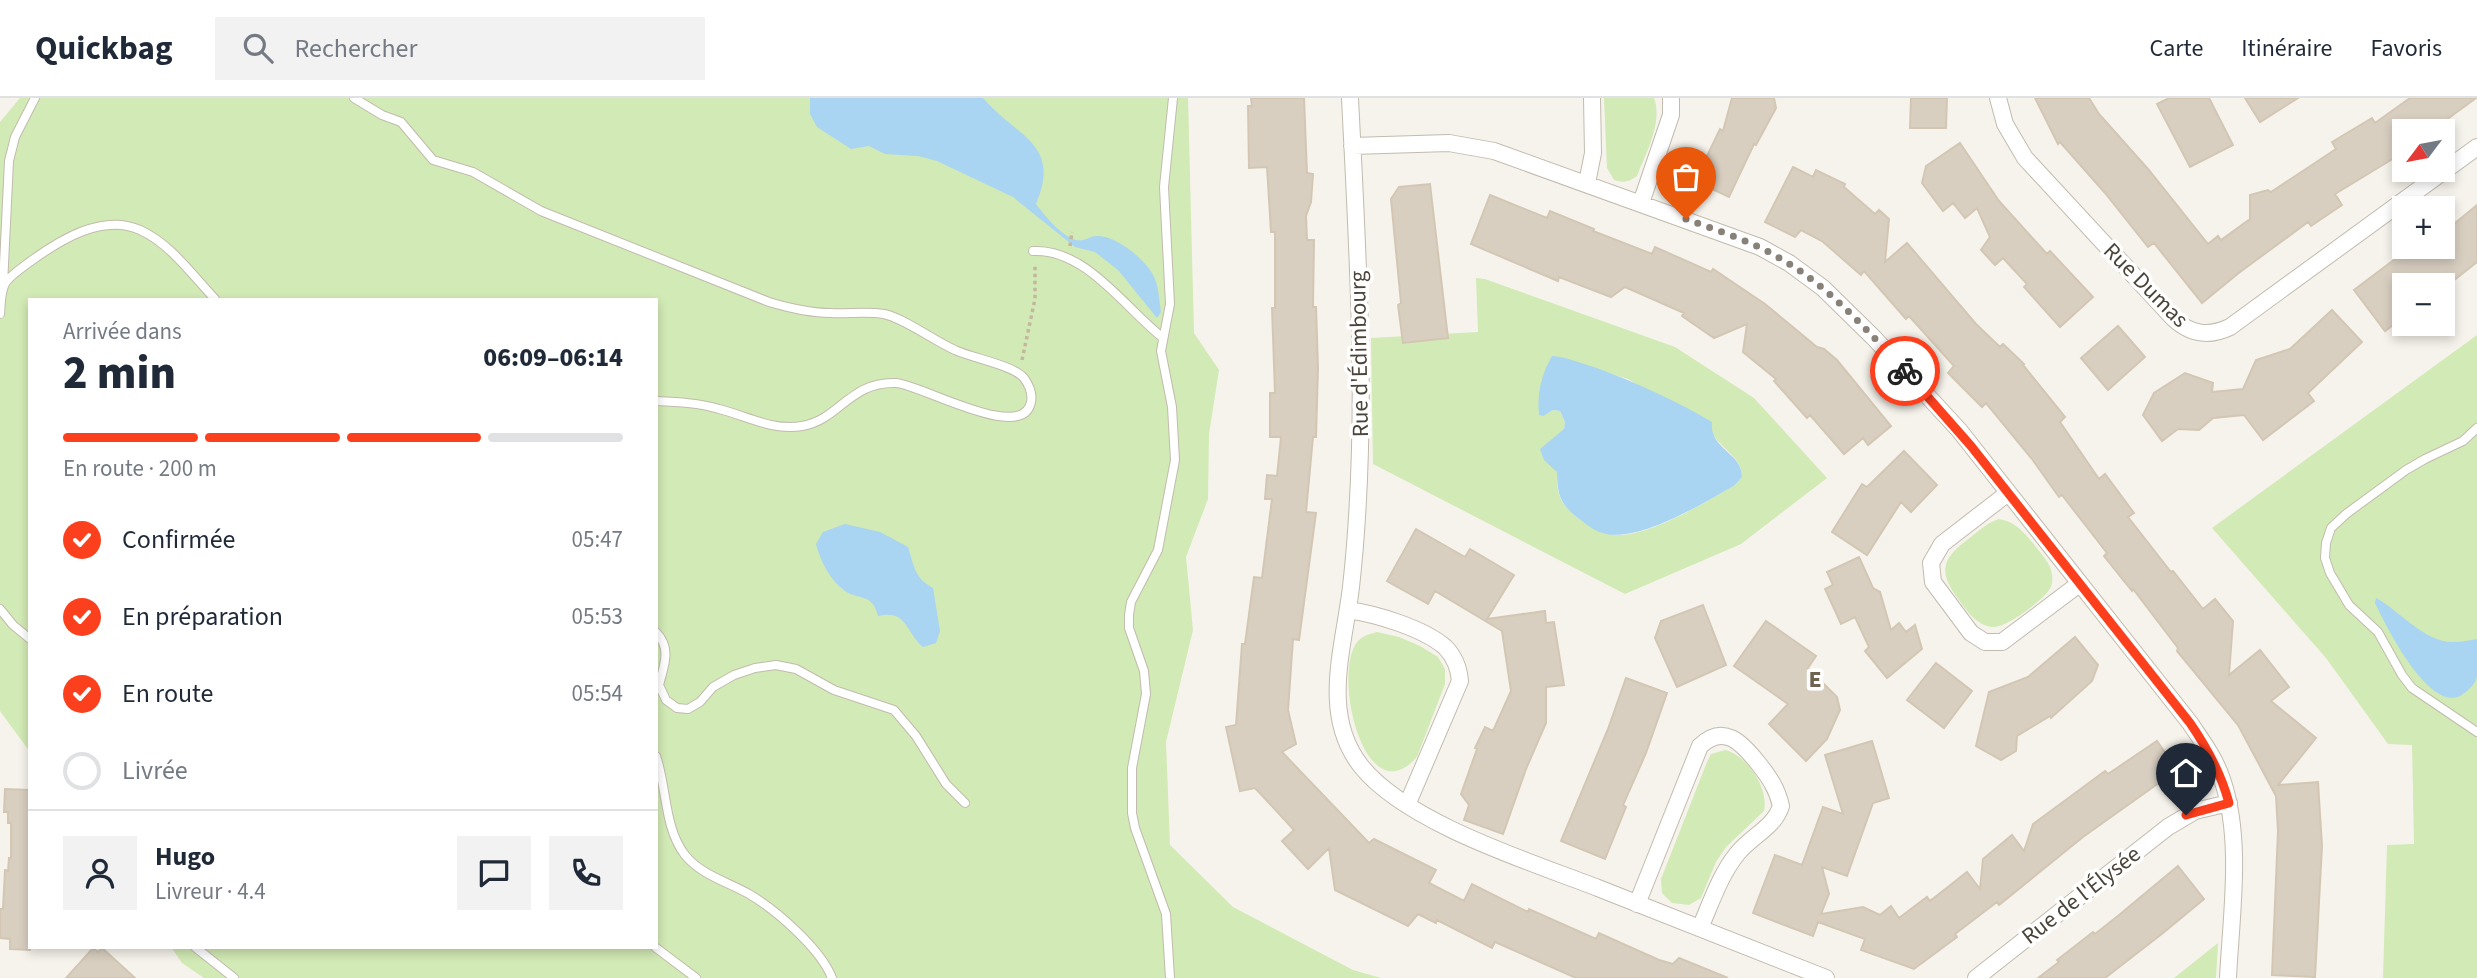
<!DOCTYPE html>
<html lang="fr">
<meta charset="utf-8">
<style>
body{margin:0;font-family:"Source Sans 3",sans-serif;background:#f2f2f3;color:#1f2937;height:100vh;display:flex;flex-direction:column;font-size:26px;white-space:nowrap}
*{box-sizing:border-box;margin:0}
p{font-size:23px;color:#747a83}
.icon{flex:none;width:38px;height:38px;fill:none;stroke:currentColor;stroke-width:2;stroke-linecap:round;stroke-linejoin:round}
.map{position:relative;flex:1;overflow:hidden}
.details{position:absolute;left:28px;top:200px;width:630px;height:651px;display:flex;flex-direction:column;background:#fff;border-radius:0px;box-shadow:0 4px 10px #0003}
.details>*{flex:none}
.needle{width:46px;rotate:238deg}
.tools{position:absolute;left:2392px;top:21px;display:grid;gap:14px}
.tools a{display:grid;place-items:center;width:63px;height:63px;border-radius:0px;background:#fff;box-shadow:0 4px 10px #0003;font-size:35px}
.pin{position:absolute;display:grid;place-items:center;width:60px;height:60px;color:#fff;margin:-72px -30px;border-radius:50% 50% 50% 0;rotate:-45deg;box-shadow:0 0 7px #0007}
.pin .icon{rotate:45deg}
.courier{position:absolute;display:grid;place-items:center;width:70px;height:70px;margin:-35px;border:5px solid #fc3f1d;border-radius:50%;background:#fff;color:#222;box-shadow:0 2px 9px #0007}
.summary em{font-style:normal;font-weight:800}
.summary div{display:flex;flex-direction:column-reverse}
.summary{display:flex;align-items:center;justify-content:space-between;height:119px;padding:0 35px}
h1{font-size:46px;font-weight:800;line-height:52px}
.bar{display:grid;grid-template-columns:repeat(4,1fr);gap:10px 7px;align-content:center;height:84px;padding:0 35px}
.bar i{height:9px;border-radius:5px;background:#e0e1e3}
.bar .current{background:#fc3f1d}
.bar p{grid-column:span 4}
.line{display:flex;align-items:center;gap:18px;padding:0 35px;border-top:2px solid #e0e1e3}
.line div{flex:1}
.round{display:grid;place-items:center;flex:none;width:74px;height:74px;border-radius:0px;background:#f2f2f3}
ol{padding:0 35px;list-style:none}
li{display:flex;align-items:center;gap:21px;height:77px}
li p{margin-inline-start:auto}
li .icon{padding:7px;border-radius:50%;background:#fc3f1d;color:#fff;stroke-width:4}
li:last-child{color:#747a83}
li i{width:38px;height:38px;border:4px solid #e0e1e3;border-radius:50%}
header{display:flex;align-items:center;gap:42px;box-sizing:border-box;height:98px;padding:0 35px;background:#fff;border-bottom:2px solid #e0e1e3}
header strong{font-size:33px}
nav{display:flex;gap:38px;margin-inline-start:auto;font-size:24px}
.search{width:490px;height:63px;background:#f2f2f3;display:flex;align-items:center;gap:18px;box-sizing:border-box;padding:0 24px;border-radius:0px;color:#747a83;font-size:26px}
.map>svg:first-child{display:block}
.green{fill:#d2eab5;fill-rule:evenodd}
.water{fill:#a9d4f2}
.building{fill:#d8cfc1;stroke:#d3c7b4;stroke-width:2}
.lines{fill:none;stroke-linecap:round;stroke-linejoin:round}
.service-casing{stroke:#c2bbae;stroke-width:10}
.minor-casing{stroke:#c2bbae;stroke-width:18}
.path{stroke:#c4b79f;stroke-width:3.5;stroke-dasharray:3.5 3.5;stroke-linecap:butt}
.service{stroke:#fff;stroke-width:8}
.minor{stroke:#fff;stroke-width:16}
.done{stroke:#878178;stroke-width:7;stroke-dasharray:0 12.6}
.route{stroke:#fc3f1d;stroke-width:9}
.labels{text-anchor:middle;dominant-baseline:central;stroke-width:7;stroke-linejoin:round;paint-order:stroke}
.street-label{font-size:23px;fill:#4b4439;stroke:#fff}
.neighbourhood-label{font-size:24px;font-weight:bold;fill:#6e6250;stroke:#fff}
</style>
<header>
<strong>Quickbag</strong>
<div class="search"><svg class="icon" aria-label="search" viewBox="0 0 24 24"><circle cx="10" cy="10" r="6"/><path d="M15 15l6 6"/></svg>Rechercher</div>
<nav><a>Carte</a><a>Itinéraire</a><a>Favoris</a></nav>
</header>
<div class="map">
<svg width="2477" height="880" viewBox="0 0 2477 880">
<rect width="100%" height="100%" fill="#f6f3ec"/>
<path class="green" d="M20,0H1188L1194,235L1219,272L1209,336L1208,401L1186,459L1193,532L1166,644L1170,747L1233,809L1353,872L1381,880H204L182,865L171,849H656V201H30V654L0,613V24Z
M1604,0H1654C1663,24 1646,55 1637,78C1629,84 1624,85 1614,82L1607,70Z
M1476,180L1485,181L1675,249L1754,300L1827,380L1741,446L1625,496L1373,366L1371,240L1478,234ZM1559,259L1628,281L1711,333C1720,351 1742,358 1742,379L1735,387C1706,404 1649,439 1616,437C1601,436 1590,429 1578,420C1560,407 1556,395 1557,374L1553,368L1549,345L1564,332L1565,324L1560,313L1553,312L1548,315Z
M2477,237V880H2383L2387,747L2414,746L2412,647L2388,646L2326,560L2212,430Z
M1999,421C2016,424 2022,433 2033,445C2040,455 2051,465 2052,477C2053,482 2052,488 2049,492C2041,504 2006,530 1992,529C1975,527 1965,510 1956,498C1935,469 1947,457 1972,438C1981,431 1989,424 1999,421Z
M1377,534L1399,539L1420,548L1438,559L1445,571V586L1417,659C1364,719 1331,573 1358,543C1364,537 1370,536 1377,534Z
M1725,652C1747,657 1769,690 1764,713L1726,749L1716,764L1701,800L1689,807L1672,805L1662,795L1661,781L1707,664L1711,656Z
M2218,845L2216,880H2174Z"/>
<path class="water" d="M810,0H983C1016,39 1062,45 1036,106C1046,119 1060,137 1076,142C1085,144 1089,138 1097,138C1115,137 1145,161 1153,177C1159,188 1159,202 1161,214L1157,220L1118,172L1095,154L1075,149L1013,99L937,63L918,58L885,56L869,48L851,51L817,29L810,16Z
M1552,258C1566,259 1580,265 1594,269C1635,284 1675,302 1712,324C1709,351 1742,354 1742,379L1735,387C1704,405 1642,443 1606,436C1594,433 1587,427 1578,420C1560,407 1557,395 1557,374L1544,362L1540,351L1564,331L1565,324L1560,313L1553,312L1543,318L1539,317C1537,296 1541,277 1552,258Z
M845,426L880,434L908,449C914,467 914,480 933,490L940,533L936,545L923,549C905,533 907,511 878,518C873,495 858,502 845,493C829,481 821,464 816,446L823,434Z
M2376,500C2400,513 2425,545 2454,544C2462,544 2470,542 2477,541C2477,553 2477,567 2477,578C2476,586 2467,594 2460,598C2428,613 2386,528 2375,505Z"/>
<path class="building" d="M1251,0H1304L1307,75L1313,76L1311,104L1306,118L1307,142H1314L1313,209H1316L1318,270L1316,339H1313L1306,414L1316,415L1299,542L1293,541L1288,612L1296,646L1282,654L1369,745L1374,741L1436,772L1429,785L1464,803L1472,786L1528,814L1529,811L1596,841L1599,835L1659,862L1673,866L1679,860L1728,880H1576L1495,844L1492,850L1437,822L1436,825L1418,816L1408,828L1335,792L1329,750L1308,771L1282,743L1294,732L1255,690L1240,693L1226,629L1236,627L1242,546H1245L1254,479L1262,480L1272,401H1265L1267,377L1277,378L1281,339H1270V295H1275L1272,210H1275V134H1271L1267,69L1249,70L1248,8H1252Z
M1732,0H1774L1776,10L1756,47L1754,46L1729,99L1695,83L1720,31L1723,33Z
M1911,0H1947L1946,30H1910Z
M2035,0H2089L2099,16L2148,71L2208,146L2218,138L2221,142L2250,121V97L2268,92L2271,94L2336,51L2332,44L2372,20L2375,25L2410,0H2476L2431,33H2404V54L2335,96L2342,107L2311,128L2308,124L2240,174L2202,205L2154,145L2148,149L2105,95L2060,44L2058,46Z
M2169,0H2209L2233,47L2190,69L2157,6Z
M2245,0H2298L2260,24Z
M1960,45L1999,103L2047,156L2050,153L2093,199L2060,229L2024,189L2027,186L2003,160L1995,167L1981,152L1990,139L1977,110L1965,120L1953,105L1943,113L1922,85L1926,68Z
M1793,69L1813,79L1816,72L1845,86L1844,89L1875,116L1879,112L1889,121L1885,164L1907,145L1976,226L2000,249L2003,246L2024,266L2023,267L2065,319L2060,324L2099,381L2105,376L2134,415L2128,419L2171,474L2173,473L2203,511L2215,501L2233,523L2229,577L2260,552L2289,589L2271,603L2316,640L2278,687L2318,684L2322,748L2315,879L2272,877L2278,733L2276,698L2238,627L2177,553L2178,550L2133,491L2132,493L2104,458L2107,455L2062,397L2059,399L2032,361L1986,305L1982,309L1948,275L1954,268L1909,218L1906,221L1864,173L1861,177L1822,143L1801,132L1795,139L1765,124Z
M1430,86L1448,240L1403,245L1398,207L1401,205L1391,101L1399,89Z
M1490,97L1547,120L1550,113L1594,131L1593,133L1652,156L1655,149L1711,174L1713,171L1765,206L1817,249L1824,251L1837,262L1891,328L1868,347L1863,340L1844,356L1810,317L1807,320L1774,283L1776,281L1743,254L1747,226L1714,240L1682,218L1684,215L1625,189L1611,199L1559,179L1558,183L1471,146Z
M2477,107V164L2448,187H2404V219L2385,233L2354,192L2411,149H2443V135Z
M2332,212L2362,244L2308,295L2314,303L2263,342L2244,317L2213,320L2199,332L2178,331L2162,343L2143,317L2154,295L2185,275L2213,285L2212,294L2243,291L2256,262L2290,251Z
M2118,228L2145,259L2108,292L2081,260Z
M1904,353L1937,387L1911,414L1901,404L1867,457L1832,434L1862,386L1867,389Z
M1416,431L1465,459L1470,451L1514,477L1487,521L1545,513L1546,525L1554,524L1564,587L1546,589V625L1526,671L1503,736L1464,722L1469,707L1461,696L1477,651L1475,650L1485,629L1493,633L1511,593L1502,533L1435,493L1428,506L1387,483Z
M1859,459L1873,490L1880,494L1891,532L1899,525L1906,534L1915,527L1922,551L1887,580L1865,553L1869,549L1855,519L1841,526L1825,491L1833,487L1827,474Z
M1703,507L1726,567L1677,589L1655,540L1661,523Z
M1766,523L1816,558L1808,570L1837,599L1840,612L1827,641L1806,663L1769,626L1788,606L1734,568Z
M2075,539L2098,567L2092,583L2051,620L2050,618L2017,638L2016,653L2001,662L1976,648L1989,594L2028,579Z
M1936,565L1972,593L1944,630L1907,602Z
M1626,580L1667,595L1646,655L1623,707L1626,709L1605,761L1561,743L1608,631Z
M1872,643L1889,700L1873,705L1847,778L1822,769L1829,796L1821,816L1863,809L1880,817L1891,808L1899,820L1927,799L1930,803L1967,774L1980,791L1983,761L2012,737L2024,753L2033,726L2105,673L2108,676L2157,643L2177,672L2083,739L1999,807L1997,804L1955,836L1957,839L1914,871L1861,852L1865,841L1818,824L1813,838L1753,815L1775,757L1802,767L1823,709L1843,716L1825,657Z
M5,691L30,692V852L10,851V841L0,840V811H3L5,772L8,773L9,760H11V725H8V714H4Z
M2178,768L2204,801L2163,835L2105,880H2038L2059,864L2057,862L2093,834L2095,836L2119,817Z
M93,850L98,854L102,850L135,880H66Z"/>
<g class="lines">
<defs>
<path id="service" d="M354,0L382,17L401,24L433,62L473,74L541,113L769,204C789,210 810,215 831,215C848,216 867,213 884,216C906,221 934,243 955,252C972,260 1013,267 1024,280C1029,287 1033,295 1031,304C1023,346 920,286 896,285C850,283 839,322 802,328C772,333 747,318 719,311C699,305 678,304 656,303
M1033,153C1085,150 1125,210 1162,239
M3,187L9,63L15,39L35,0
M0,216C1,206 0,193 6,184C12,176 23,169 31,163C60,142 103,115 140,132C171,146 193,178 215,201
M2477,330L2463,343L2425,361L2406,372L2346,416L2331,430L2326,445L2325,460L2330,475L2349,507L2378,534L2402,577L2412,590L2477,634
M0,511L13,527L30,541
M656,534C672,551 664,567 659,587L666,602L677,610L688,611L700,604L713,589L734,577L755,570L776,567L796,571L834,592L894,612L916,638L946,686L965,705
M656,658C667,690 664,730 685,757C701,777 728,784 749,796C776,812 821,851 832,880
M195,849L234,880
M655,849L696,880
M1170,880L1166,816L1135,730L1132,715V670L1146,596L1144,573L1129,530V517L1131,504L1158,452L1175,362L1172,309L1161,253L1170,206L1164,89L1173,0"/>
<path id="minor" d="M1350,0C1358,163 1369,327 1351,489C1344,549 1320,616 1361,668C1406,725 1531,764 1598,790C1674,820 1750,850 1826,880
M1998,0L2005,26L2025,60L2173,220C2191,237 2209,239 2230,229L2477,49
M1352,48L1449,45L1494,53L1760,149L1789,165L1823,190L1874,240L1959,332L2190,625C2202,643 2215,660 2222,681C2243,742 2231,817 2228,880
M1587,85L1593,55L1592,0
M1641,105L1671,17V0
M2008,395L1942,446L1931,465L1933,484L1971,535L1985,544H2002L2079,486
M1348,512C1376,516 1423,530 1445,549C1454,558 1459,571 1460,583L1407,707
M1637,806L1700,648C1724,625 1742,645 1758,665C1769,679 1777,690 1781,708C1774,730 1751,738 1737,756C1720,777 1711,805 1700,830
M1976,880L2168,729L2195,713L2229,705"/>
</defs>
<use href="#service" class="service-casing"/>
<use href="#minor" class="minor-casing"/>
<path class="path" d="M1070,148L1072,134
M1022,262L1035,201V166"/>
<use href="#service" class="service"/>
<use href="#minor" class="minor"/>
</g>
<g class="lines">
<path class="done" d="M1686,121C1716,132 1748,142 1776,158C1827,186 1866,231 1905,273"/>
<path class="route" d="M1905,273L1971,348L2190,625C2208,651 2221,675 2229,705L2186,717"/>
</g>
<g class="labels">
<g class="street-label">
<text transform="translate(2146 187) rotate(45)">Rue Dumas</text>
<text transform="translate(1359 256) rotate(-91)">Rue d'Édimbourg</text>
<text transform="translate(2081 797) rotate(-38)">Rue de l'Élysée</text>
</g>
<g class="neighbourhood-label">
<text x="1815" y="581">E</text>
</g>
</g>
</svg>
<div class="tools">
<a><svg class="needle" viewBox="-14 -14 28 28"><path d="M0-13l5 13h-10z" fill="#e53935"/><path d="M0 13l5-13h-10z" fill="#747a83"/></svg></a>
<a>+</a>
<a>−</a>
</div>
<div class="pin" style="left:1686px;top:121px;background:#ea580c"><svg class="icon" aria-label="bag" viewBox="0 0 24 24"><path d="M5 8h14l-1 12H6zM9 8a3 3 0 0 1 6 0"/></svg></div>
<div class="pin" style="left:2186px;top:717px;background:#1f2937"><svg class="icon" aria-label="home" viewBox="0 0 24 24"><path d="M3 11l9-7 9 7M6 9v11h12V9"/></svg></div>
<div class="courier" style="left:1905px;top:273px"><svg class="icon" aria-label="bike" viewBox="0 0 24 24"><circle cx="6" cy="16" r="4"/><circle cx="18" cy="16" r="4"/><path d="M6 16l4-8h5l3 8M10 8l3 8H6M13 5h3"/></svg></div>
<section class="details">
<div class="summary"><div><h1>2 min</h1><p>Arrivée dans</p></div><em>06:09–06:14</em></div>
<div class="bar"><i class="current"></i><i class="current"></i><i class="current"></i><i></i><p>En route · 200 m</p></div>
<ol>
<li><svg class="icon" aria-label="check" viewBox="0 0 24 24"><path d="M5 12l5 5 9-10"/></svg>Confirmée<p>05:47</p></li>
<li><svg class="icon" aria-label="check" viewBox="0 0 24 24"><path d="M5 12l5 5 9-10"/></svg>En préparation<p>05:53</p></li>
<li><svg class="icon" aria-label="check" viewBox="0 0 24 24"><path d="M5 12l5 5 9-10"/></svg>En route<p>05:54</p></li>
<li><i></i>Livrée</li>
</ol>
<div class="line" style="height:126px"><a class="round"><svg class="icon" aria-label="person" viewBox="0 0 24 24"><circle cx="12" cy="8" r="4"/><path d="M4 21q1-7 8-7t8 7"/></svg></a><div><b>Hugo</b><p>Livreur · 4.4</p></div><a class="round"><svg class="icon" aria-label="chat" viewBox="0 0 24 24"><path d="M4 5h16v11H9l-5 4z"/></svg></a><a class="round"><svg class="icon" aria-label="phone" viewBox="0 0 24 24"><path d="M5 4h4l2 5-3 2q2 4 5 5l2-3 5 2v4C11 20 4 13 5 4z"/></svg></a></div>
</section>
</div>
